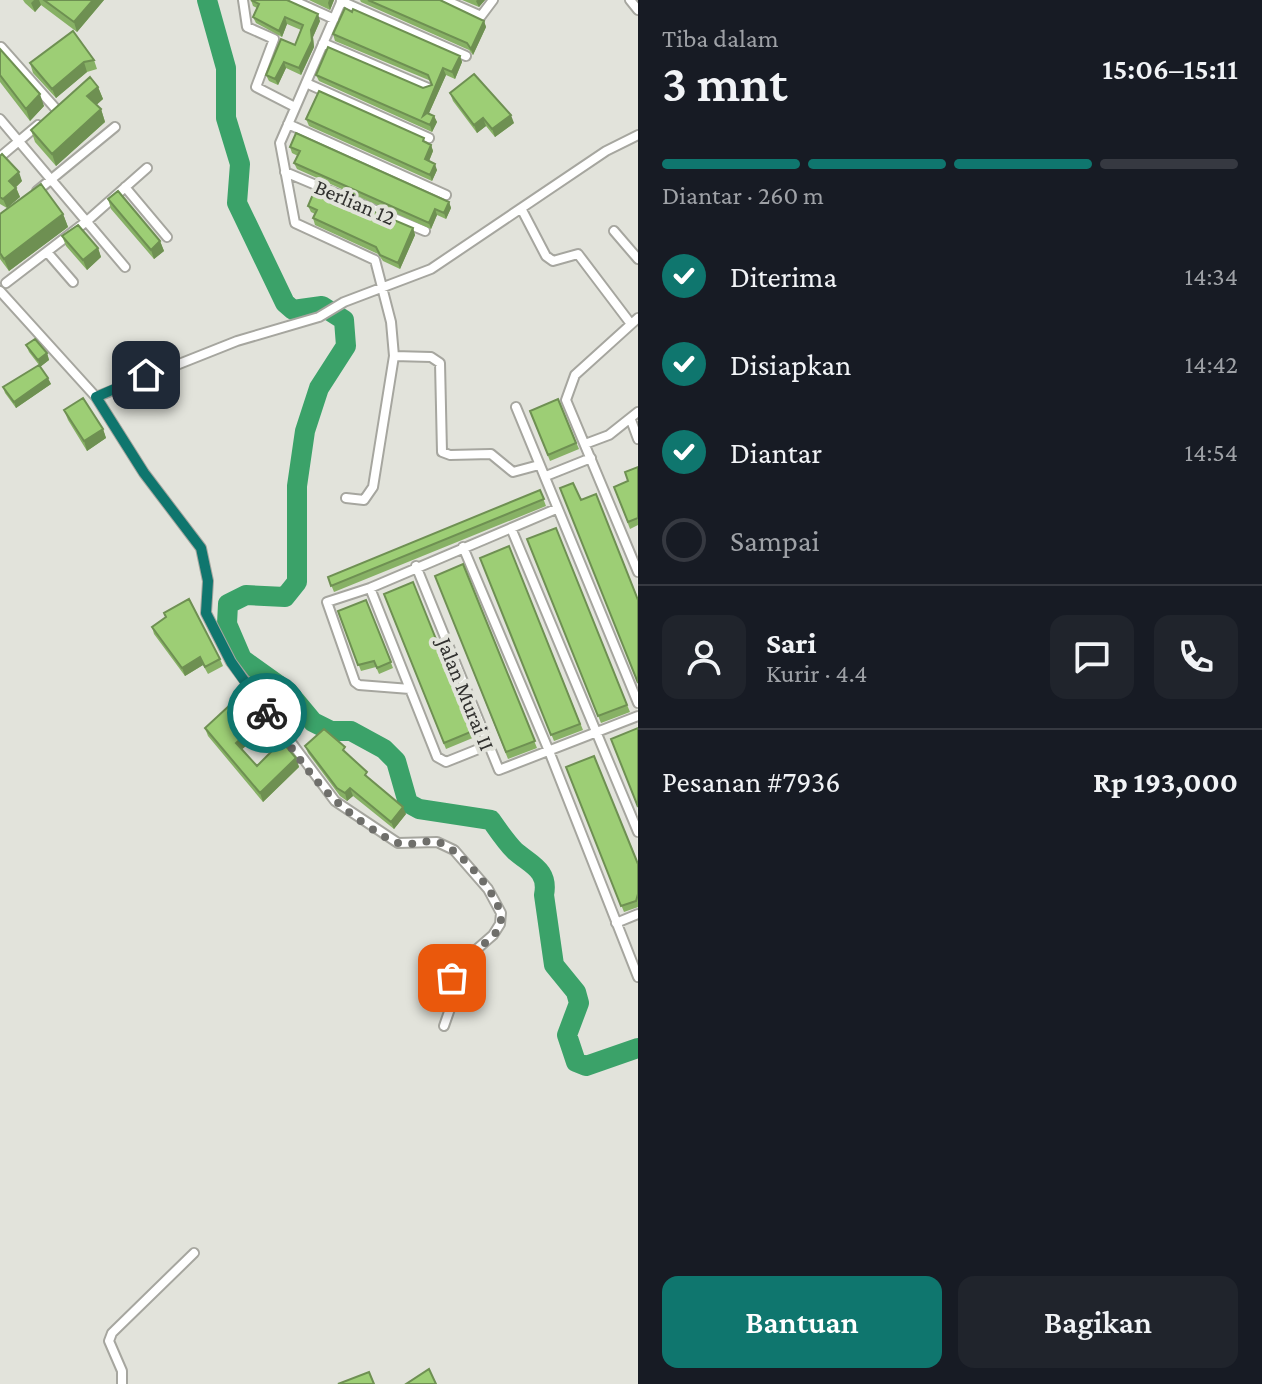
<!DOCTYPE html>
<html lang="id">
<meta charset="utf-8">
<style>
body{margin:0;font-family:"Crimson Pro",serif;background:#20242c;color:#f1f3f6;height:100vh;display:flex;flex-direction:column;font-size:30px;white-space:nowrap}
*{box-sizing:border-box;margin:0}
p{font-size:26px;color:#9ea1a6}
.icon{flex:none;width:44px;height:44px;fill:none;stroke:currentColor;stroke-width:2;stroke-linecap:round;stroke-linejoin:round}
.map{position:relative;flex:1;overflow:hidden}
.details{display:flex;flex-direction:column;background:#171b24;width:624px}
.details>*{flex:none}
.pin{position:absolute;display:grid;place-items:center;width:68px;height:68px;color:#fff;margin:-34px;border-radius:16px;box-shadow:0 4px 12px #0006}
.courier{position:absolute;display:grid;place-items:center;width:80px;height:80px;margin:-40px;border:6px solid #0f766e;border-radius:50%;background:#fff;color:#222;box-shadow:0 2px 10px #0007}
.overview em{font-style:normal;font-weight:600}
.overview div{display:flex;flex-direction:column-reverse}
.overview{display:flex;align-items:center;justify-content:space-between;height:136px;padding:0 24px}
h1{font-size:52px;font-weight:600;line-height:60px}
.bar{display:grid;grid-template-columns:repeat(4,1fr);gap:12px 8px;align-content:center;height:96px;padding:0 24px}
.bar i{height:10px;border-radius:6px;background:#363941}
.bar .selected{background:#0f766e}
.bar p{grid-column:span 4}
.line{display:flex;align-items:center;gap:20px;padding:0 24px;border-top:2px solid #363941}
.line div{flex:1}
.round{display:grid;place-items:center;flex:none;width:84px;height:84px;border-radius:16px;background:#20242c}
ol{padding:0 24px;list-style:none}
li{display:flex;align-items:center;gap:24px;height:88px}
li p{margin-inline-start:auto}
li .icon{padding:8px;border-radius:50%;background:#0f766e;color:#fff;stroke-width:4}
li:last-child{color:#9ea1a6}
li i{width:44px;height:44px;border:4px solid #363941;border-radius:50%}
.button{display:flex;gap:16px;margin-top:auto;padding:16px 24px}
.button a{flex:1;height:92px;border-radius:16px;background:#0f766e;color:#fff;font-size:32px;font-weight:600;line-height:92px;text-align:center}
.button a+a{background:#20242c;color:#f1f3f6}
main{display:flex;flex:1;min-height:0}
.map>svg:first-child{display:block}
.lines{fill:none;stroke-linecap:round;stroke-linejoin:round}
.river{stroke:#3ba269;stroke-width:20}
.street-casing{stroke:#a6a69f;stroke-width:12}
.street{stroke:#fff;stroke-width:8}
.wall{fill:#87b165}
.shaded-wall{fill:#6e9052}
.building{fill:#9dce75;stroke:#6e9052;stroke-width:2}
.done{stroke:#6f6f6b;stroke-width:8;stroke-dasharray:0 14.4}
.route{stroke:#0f766e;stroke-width:10}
.labels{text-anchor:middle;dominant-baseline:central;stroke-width:8;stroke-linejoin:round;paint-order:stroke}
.street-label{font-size:22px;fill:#31312f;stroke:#e2e3db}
</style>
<main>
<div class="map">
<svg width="638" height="1384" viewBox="0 0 638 1384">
<rect width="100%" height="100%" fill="#e2e3db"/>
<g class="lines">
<path class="river" d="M207,0L226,68V118L240,164L237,203L285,303L293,310L322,306L344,320L346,346L319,388L305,431L297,486V582L285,597L246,595L228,604L227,624L242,659L288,692L313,722L331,731H351L384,749L396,761L408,803L419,809L491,820C498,830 506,842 515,851C531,865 549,870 544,895L554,965L576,992L579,1003L567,1035L576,1062L586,1066L638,1048"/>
<defs>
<path id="street" d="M243,0L247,27L274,39L256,87L293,106
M292,0L334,19
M342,0L280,143L295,223L375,260L391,322L394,356L373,487L364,500L346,498
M445,0L481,16L493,0
M630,0L638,10
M341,1L466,56
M323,43L428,88
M1,47L56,109
M306,83L429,138
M0,119L125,267
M288,124L446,195
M0,157L38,125
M285,172L425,231
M125,187L167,237
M37,191L115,127
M522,210L546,256L553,261L578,254L631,324
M614,231L638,259
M47,252L73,282
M6,283L87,221L147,168
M0,291L96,397L144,473L201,548L208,581L206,613L231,662L335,801L398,843L437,842L454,850L488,889L501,913L500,924L493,935L454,969L452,1003L444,1026
M638,318L575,375L566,400L638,572
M394,356L431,357L440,363L442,452L450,455L491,454L513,472L539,465
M96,397L237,341L319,317L344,302L431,269L606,151L638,135
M516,407L638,703
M631,420L638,439
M585,444L609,435L638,412
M546,476L591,458
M511,528L638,832
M463,547L549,751L638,977
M416,566L499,770L638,716
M370,588L437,757L446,762L486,746
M410,689L359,685L355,682L327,602L370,588L556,509
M616,923L638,914
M122,1384V1371L109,1341L112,1333L194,1253"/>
</defs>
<use href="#street" class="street-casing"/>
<use href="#street" class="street"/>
</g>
<path class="wall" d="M23,0H104L77,32L41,5L35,12L25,3Z
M251,0L320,21L313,37L314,47L301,75L286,68L278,85L269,81L266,75L295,45L301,30L287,24L282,37L256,23L253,17L257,8L253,6Z
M309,0H334L330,10Z
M360,0H440L484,21L486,27L473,55L469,50L361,2Z
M462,0H485L479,7Z
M333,34L460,56L462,62L455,79L446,75L429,113L434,116L437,122L432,132L319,81L316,75L423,88L432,85L431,81L335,41Z
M0,49L44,106L30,121L0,82Z
M94,60L97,69L87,72L56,98L33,73L30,63Z
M98,87L103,99L96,105L101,109L105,122L56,166L35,142L31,130Z
M450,93L514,123L495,137L486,126L477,133L453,101Z
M306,119L426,142L431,145L433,151L429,161L437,170L432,181L309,126Z
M290,147L449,202L451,208L446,219L437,215L431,229L297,169L294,163L298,156L292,153Z
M0,156L22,181L16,187L20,197L7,208L0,204Z
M108,199L160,241L164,251L154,259L111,209Z
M308,206L413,228L415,235L400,269L383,261L378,254L315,225L313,218L315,214L311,212Z
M0,214H63L68,227L9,271L0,259Z
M62,236L98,248L101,257L87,270L66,246Z
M26,345L47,353L49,360L40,367L51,384L16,408L5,393L3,387L39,365L29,352Z
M558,399L579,449L550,461L530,411Z
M64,410L103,429L106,438L87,451L68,420Z
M638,467V525L630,529L614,487L628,481Z
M540,490L546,506L334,592L328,577Z
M556,528L630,712L601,723L527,539Z
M509,546L583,730L554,741L480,558Z
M463,564L537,748L508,759L435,576Z
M413,582L475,737L446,749L386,600Z
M366,600L393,668L379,674L376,667L361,671L338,611Z
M152,627L220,659L223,666L208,674L203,665L185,676L154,634Z
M255,712L237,729L247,745L242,749L257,766L273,751L261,739L258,730L296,758L299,767L263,802L208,736L205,728Z
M305,746L348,755L369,779L406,814L394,829L353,796L347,801L340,796L308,753Z
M566,767L638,864V907L624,912Z"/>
<path class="shaded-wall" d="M34,0H39L41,5L35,12L31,3Z
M93,0H104L77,32L74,22Z
M329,0H334L330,10L328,3Z
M477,0H485L479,7L476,1Z
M318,14L320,21L313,37L314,47L301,75L299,68L311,30Z
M285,17L287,24L282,37L279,31Z
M484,21L486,27L473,55L471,49Z
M460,56L462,62L455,79L452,72Z
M84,62L87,72L56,98L52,89Z
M284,62L286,68L278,85L275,79Z
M443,68L446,75L425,122L423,116Z
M98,87L103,99L92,109L87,96Z
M40,94L44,106L30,121L26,109Z
M101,109L105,122L56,166L52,154Z
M511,115L514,123L495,137L492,129Z
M434,116L437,122L432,132L430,125Z
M483,118L486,126L477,133L474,125Z
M431,145L433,151L427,166L425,159Z
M435,164L437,170L432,181L430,175Z
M19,172L22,181L13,190L9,181Z
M16,188L20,197L7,208L3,199Z
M449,202L451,208L446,219L444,213Z
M435,209L437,215L431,229L429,223Z
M63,214L68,227L9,271L4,259Z
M413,228L415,235L400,269L398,263Z
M160,241L164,251L154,259L151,250Z
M98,248L101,257L87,270L83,260Z
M47,353L49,360L40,367L38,360Z
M48,378L51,384L16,408L14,402Z
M103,429L106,438L87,451L84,441Z
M200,657L203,665L185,676L182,668Z
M252,704L255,712L235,731L232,722Z
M244,736L247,745L239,752L236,743Z
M296,758L299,767L263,802L260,793Z
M350,788L353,796L347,801L345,793Z
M403,807L406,814L394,829L391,822Z"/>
<path class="building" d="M44,0H93L74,22Z
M251,0H287L318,14L311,30L312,41L299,68L284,62L275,79L266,75L281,39L295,45L303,25L285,17L279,31L253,17L259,4Z
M368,0H440L484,21L471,49L467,43Z
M345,8L352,12L353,9L460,56L452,72L443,68L423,116L427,113L434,116L430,125L316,75L328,47L423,88L432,85L428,75L333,34Z
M73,31L94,60L84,62L52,89L30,63Z
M0,49L40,94L26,109L0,75Z
M474,74L511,115L492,129L483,118L474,125L450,93Z
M90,77L98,87L87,96L101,109L52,154L31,130Z
M319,91L424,138L423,141L431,145L425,159L435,164L430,175L306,119Z
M296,133L449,202L444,213L435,209L429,223L294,163L300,151L290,147Z
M2,154L19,172L9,181L16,188L3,199L0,197V156Z
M41,184L63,214L4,259L0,253V214Z
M316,187L413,228L398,263L380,255L376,247L313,218L317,210L308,206Z
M118,191L160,241L151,250L108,199Z
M78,225L98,248L83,260L62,236Z
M35,339L47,353L38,360L26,345Z
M39,365L48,378L14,402L3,387Z
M83,398L103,429L84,441L64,410Z
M558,399L576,443L548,455L530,411Z
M638,467V518L628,522L614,487L628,481L625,472Z
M573,483L581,500L596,494L638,600V683L560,488Z
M540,490L544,499L331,586L328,577Z
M556,528L627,705L598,716L527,539Z
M509,546L580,724L551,735L480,558Z
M463,564L535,741L506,752L435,576Z
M413,582L473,731L444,743L384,594Z
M189,599L220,659L205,667L200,657L182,668L152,627L166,617L164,613Z
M366,600L391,662L377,668L374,661L358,665L338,611Z
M243,693L252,704L232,722L244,736L236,743L257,766L275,748L258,730L266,723L296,758L260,793L205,728Z
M638,728V807L611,739Z
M324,729L345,747L343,750L367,772L365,775L403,807L391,822L350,788L345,793L337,788L305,746Z
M594,756L638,864V894L636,901L621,906L566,767Z
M429,1369L436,1384H406Z
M369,1372L374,1384H338Z"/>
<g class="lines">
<path class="done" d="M267,713C288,742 309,776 335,800C347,812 380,836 395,842C410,848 422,839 437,842C458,846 502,898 501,919C499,947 455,950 452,978"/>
<path class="route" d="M146,375L96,397L144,473L201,548L208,581L206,613L231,662L267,713"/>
</g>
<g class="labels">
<g class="street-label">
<text transform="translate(355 202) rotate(23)">Berlian 12</text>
<text transform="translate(466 694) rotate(68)">Jalan Murai II</text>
</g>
</g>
</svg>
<div class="pin" style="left:452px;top:978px;background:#ea580c"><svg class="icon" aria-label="bag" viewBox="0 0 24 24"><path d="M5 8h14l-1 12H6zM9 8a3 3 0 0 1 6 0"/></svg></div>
<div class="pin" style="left:146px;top:375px;background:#1f2937"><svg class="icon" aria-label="home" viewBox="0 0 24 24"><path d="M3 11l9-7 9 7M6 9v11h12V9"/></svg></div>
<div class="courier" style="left:267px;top:713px"><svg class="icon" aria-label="bike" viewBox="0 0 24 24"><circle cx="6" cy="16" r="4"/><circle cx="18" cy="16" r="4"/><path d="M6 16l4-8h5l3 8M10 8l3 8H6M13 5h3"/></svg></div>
</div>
<section class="details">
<div class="overview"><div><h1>3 mnt</h1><p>Tiba dalam</p></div><em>15:06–15:11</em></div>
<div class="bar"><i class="selected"></i><i class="selected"></i><i class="selected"></i><i></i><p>Diantar · 260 m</p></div>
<ol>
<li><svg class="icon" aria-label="check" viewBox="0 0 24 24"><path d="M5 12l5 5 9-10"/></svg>Diterima<p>14:34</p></li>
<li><svg class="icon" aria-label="check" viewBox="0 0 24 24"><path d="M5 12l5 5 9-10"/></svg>Disiapkan<p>14:42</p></li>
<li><svg class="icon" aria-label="check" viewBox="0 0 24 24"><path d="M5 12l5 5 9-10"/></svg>Diantar<p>14:54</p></li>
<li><i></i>Sampai</li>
</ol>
<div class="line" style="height:144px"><a class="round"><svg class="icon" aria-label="person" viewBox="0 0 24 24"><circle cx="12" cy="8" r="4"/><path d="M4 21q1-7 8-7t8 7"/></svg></a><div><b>Sari</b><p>Kurir · 4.4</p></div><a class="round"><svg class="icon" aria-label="chat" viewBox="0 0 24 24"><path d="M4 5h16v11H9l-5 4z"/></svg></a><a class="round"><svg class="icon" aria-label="phone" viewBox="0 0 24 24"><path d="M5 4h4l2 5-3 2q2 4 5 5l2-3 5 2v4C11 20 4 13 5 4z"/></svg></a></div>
<div class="line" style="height:104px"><div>Pesanan #7936</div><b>Rp 193,000</b></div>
<div class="button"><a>Bantuan</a><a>Bagikan</a></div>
</section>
</main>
